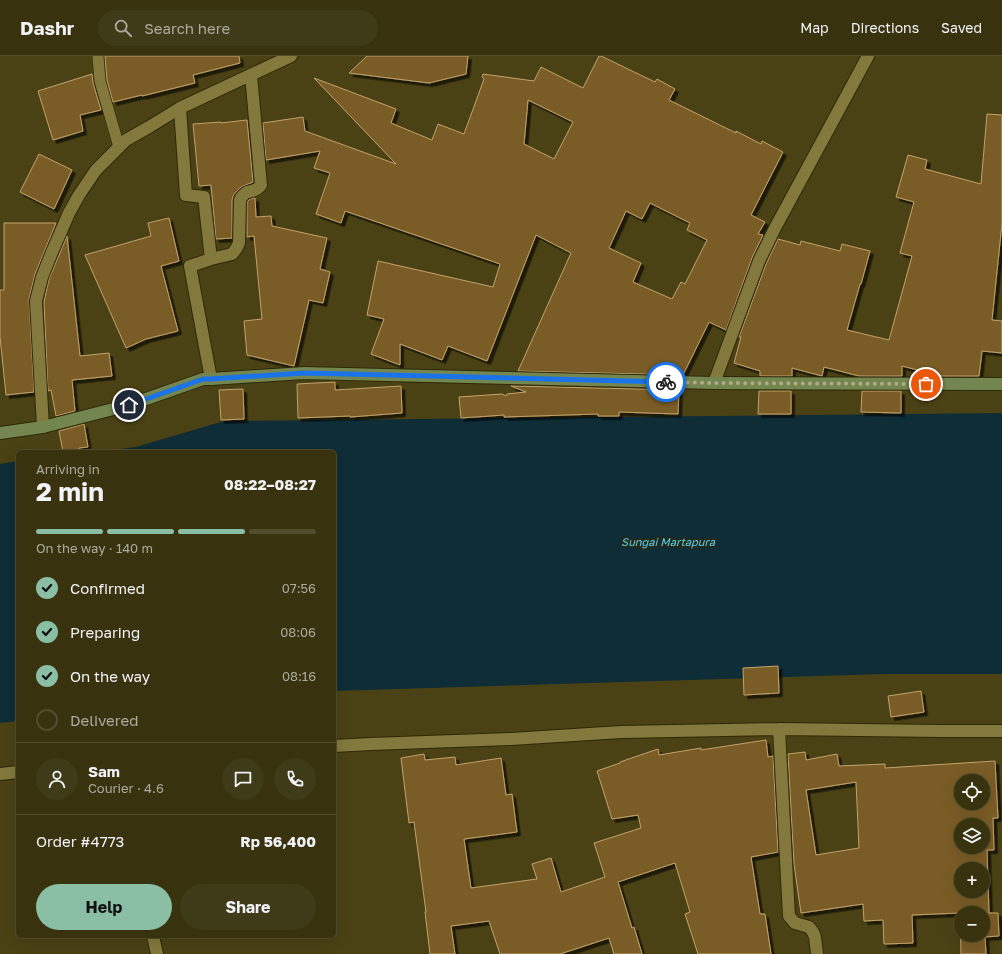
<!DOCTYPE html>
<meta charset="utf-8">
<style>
body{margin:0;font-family:"Golos Text",sans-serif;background:#3f3a18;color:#f1f3f6;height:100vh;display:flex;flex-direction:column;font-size:15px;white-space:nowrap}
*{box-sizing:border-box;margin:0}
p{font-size:13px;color:#abaa9e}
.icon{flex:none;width:22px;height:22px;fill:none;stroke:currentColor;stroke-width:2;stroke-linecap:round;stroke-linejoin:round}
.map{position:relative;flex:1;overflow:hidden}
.drawer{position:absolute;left:16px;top:394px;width:320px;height:488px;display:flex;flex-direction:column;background:#38320f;border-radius:6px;box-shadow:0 4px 16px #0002,0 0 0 1px #524d2f}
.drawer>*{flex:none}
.fabs{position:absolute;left:954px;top:718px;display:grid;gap:8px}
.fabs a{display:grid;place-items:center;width:36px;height:36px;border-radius:50%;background:#38320f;box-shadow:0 4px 16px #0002,0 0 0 1px #524d2f;font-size:20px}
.pin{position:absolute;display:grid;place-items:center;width:34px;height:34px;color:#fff;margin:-17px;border:2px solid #fff;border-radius:50%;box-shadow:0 1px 4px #0007}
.courier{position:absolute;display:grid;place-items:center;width:40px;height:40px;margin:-20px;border:3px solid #1a73e8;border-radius:50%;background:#fff;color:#222;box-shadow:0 1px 5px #0007}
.summary em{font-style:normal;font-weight:700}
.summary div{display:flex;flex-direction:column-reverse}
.summary{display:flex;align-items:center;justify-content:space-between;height:68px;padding:0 20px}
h1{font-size:26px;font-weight:700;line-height:30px}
.bar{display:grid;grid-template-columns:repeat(4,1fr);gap:6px 4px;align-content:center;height:48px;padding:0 20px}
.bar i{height:5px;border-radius:3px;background:#524d2f}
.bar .on{background:#8abfa5}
.bar p{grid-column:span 4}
.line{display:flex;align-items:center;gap:10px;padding:0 20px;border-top:1px solid #524d2f}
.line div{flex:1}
.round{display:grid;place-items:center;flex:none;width:42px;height:42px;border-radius:21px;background:#3f3a18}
ol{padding:0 20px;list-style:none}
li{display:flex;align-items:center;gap:12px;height:44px}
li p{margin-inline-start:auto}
li .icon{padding:4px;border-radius:50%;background:#8abfa5;color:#111;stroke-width:4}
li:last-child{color:#abaa9e}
li i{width:22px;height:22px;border:2px solid #524d2f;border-radius:50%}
.button{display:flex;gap:8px;margin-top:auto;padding:8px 20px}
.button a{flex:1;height:46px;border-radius:24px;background:#8abfa5;color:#111;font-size:16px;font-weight:700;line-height:46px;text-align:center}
.button a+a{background:#3f3a18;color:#f1f3f6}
header{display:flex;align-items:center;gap:24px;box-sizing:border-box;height:56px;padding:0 20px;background:#38320f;border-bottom:1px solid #524d2f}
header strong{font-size:19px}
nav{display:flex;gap:22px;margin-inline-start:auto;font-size:14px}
.search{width:280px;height:36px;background:#3f3a18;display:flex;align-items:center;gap:10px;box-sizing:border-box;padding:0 14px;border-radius:22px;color:#abaa9e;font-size:15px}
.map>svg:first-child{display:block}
.water{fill:#0f2d36}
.building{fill:#7a5c25;stroke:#c2a26b;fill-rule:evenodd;filter:url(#shadow)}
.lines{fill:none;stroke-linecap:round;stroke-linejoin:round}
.lane-casing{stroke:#2e2908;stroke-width:12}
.street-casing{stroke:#2e2908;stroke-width:14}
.secondary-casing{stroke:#2e2908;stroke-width:14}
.lane{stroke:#83793d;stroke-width:11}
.street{stroke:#83793d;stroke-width:12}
.secondary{stroke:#748650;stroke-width:12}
.done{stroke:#b1ab87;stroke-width:4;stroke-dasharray:0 7.2}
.route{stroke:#1a73e8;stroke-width:5}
.labels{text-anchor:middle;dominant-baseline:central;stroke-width:3;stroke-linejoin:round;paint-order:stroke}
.water-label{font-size:11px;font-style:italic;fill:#4cd6fd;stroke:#2d2910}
</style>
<header>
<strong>Dashr</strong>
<div class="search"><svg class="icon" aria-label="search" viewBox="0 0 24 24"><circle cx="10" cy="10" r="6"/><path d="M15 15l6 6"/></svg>Search here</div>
<nav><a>Map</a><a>Directions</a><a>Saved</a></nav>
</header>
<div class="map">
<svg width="1002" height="898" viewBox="0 0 1002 898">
<defs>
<filter id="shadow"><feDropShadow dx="3.5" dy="3.5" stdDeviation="0" flood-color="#0009"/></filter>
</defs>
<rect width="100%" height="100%" fill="#4a4214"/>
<path class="water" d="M1002,357V618H884L334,635V396H95L136,391L224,365Z
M18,405V665L0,667V408Z"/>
<path class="building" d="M105,0H239L240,7L193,19L195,27L142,40V39L113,46L107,24Z
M367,0H468L466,18L429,27L349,17Z
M599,0H601L655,26L657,23L675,33L669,44L736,77V75L761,88L762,85L783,96L751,159L765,166L758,178L763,179L752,202L726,274L709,266L683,319L518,315L571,197L536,179L487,305L448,290L442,304L400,288V309L371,298L384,263L367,259L378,205L493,231L500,208L345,155L341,167L316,158L330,117L314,112L320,95L266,104L263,67L303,61L305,75L396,108L314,22L396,53L391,67L432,84L438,68L464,78L484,23L482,21L483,18L534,25L541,11L583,32ZM528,44L573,66L554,103L524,88ZM650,147L690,167L687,174L707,184L685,228L681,226L672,243L633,226L641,207L609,192L626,155L642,163Z
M92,18L93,27L101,54L80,59L83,75L53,84L38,35Z
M987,58L1002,59V167L992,264L1002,265V297L982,295L979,320H941L902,310V320H859L824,311L822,320L792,312V320H760V315L734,307L741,281H739L766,208L778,183L800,189L801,185L840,195L842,188L870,195L861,228H860L847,274L889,284L912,200L900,197L914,146L896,141L908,99L927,104L925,113L981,128Z
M247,64L253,126L241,131L237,135L233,140L232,144V182L216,183L211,129L199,130L193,68L221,66V67Z
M39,98L72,114L54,153L20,136Z
M255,142L256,161L271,160L272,170L327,182L320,213L330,216L323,247L309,244L294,310L247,299L244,265L262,263L254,180L247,181V146L250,143Z
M169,162L179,205L161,210L178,275L146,283L126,292L85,199L151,180L148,167Z
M4,167H56L35,218L29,243L34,336L6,339L0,281V234H4Z
M67,180L80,300L109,297L112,320L72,324L75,355L56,360L51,334L48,335L44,246L49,223Z
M335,326V334L401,330L402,357L350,361V360L298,362L297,328Z
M511,330L679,334L678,358L619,356V360H598V358L504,361V359L461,362L459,341L502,338L506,340L507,338L526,336Z
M243,333L244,363L221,364L219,334Z
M759,335H791V358H758Z
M862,335H901V357L861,356Z
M84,368L88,391L79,392V396H63L59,375Z
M778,610L779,637L744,639L743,612Z
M921,635L924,656L891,661L888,640Z
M766,684L768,701L773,700L778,796L751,801L760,858H765L771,898H698L685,858L690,856L675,807L618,826L632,872L634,871L642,898H614L609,882L560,898H500L489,865L451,870L455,898H430L425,856H426L414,766L409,767L401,702L424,698L425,704L455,701L456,709L501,702L506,739L512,738L517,776L464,783L471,832L537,823L532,808L551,802L561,836L605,821L594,787L641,772L638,759L612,763L597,715L620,707V706L658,693L659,699L701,692V694Z
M805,696L806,704L837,698L839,710L885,708V712L995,705L998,762H993L994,794H987L989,857H998L999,880L985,881L986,898H961L960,857L912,859L913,887L884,888L883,864L864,865L863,848L801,857L794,808L788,698ZM961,725H983V747H961ZM856,726L859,792L816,799L806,734ZM961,769H983V791H961ZM961,813H983V835H961ZM961,857H983V879H961Z"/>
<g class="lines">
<defs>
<path id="lane" d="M98,0L100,25L119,91"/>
<path id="street" d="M180,52L186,139L204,141L211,203
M211,323L190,210L211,203L232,198L236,193L239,187L240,144C247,130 253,140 261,129L251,19
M714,327L759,205L775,172L868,0
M43,371L36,245L42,221L52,196L69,157L79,139L96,114L126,84L149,71L180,52L291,0
M779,673L789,860L795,867L809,871L813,876L815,881L817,898
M334,690L371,688L511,683L621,676L779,673L941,675H1002
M0,718L18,716
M153,880L157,898"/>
<path id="secondary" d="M0,377L43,371L129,349L203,323H211L304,317L714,327L1002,328"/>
</defs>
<use href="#lane" class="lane-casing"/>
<use href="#street" class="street-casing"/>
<use href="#secondary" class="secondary-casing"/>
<use href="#lane" class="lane"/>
<use href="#street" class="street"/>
<use href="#secondary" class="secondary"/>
</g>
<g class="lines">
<path class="done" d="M666,326L714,327L926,328"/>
<path class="route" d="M129,349L203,323H210L304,317L666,326"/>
</g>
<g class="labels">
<g class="water-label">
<text x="668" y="485">Sungai Martapura</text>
</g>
</g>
</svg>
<div class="fabs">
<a><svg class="icon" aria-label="locate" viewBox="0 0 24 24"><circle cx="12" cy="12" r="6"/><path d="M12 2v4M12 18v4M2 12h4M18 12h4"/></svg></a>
<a><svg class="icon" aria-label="layers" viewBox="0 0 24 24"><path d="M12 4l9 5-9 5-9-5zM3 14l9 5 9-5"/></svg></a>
<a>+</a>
<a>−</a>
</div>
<div class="pin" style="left:926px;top:328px;background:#ea580c"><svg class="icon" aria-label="bag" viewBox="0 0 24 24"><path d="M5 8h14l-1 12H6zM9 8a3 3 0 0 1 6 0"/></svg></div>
<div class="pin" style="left:129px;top:349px;background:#1f2937"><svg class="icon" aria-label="home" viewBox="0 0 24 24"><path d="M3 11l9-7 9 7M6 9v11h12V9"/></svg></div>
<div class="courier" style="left:666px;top:326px"><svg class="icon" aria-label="bike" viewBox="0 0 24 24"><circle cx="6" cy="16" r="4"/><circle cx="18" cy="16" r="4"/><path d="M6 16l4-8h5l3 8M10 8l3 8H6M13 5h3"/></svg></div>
<section class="drawer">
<div class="summary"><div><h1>2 min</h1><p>Arriving in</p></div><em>08:22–08:27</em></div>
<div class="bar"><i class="on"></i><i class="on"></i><i class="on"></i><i></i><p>On the way · 140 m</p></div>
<ol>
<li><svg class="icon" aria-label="check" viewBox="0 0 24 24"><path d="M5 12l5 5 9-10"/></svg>Confirmed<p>07:56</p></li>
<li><svg class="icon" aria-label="check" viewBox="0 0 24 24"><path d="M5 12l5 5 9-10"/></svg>Preparing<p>08:06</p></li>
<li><svg class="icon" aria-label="check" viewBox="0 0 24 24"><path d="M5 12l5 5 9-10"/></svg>On the way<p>08:16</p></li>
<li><i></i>Delivered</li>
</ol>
<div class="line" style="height:72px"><a class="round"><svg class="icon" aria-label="person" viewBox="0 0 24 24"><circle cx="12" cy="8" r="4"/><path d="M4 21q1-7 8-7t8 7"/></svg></a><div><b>Sam</b><p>Courier · 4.6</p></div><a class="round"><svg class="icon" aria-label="chat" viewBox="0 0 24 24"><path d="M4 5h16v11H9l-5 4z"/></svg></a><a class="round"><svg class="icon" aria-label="phone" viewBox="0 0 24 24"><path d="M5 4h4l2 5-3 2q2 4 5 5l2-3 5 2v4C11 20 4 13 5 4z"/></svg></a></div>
<div class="line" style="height:52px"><div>Order #4773</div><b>Rp 56,400</b></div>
<div class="button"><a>Help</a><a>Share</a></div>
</section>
</div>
